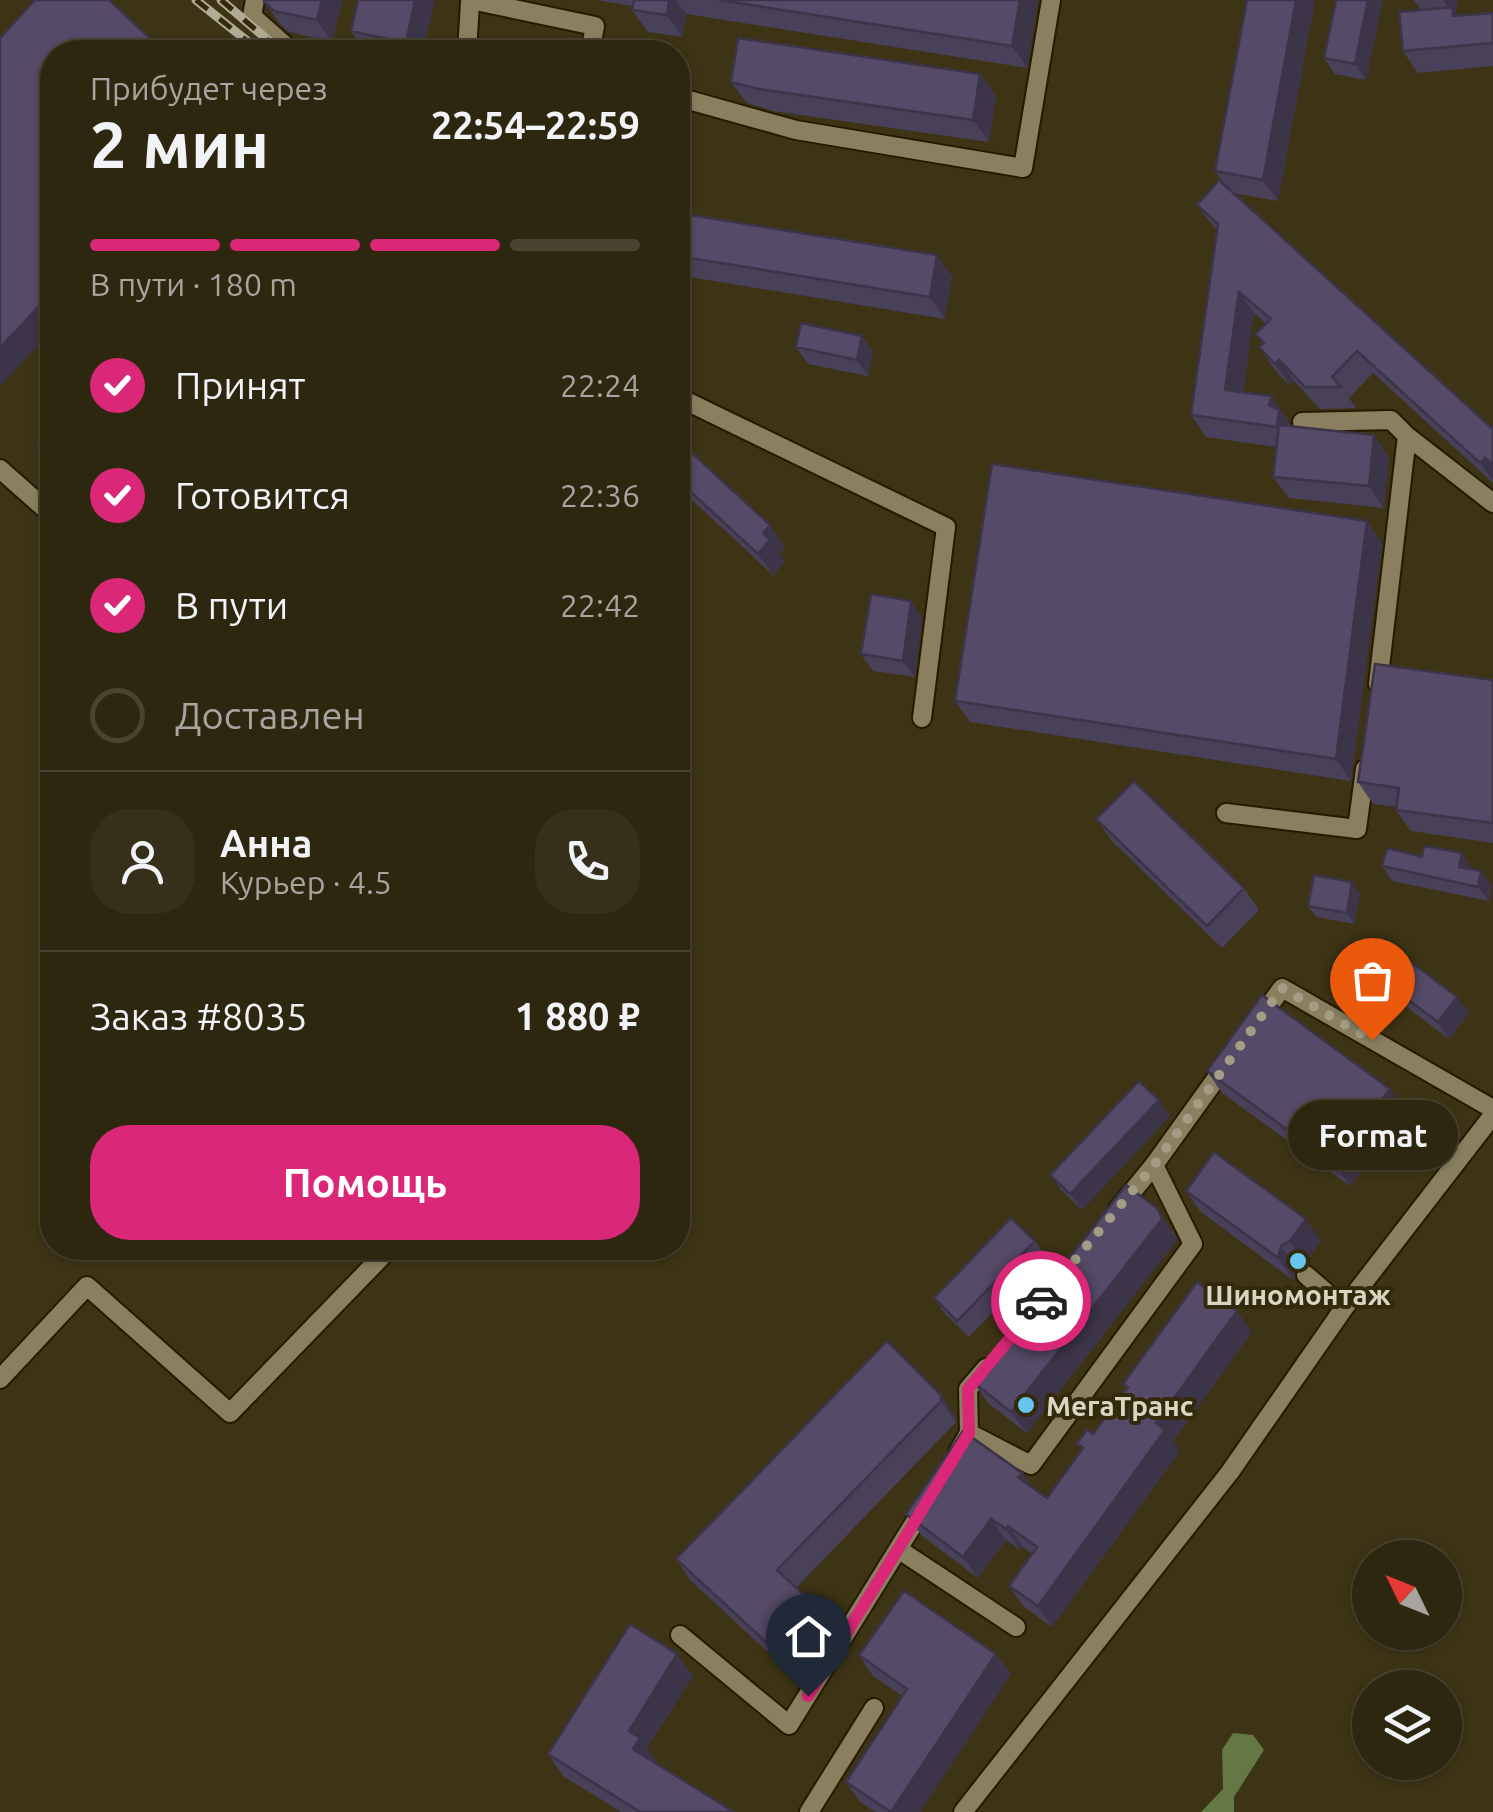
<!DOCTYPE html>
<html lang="ru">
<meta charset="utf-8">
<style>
body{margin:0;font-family:Ubuntu,sans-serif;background:#362f19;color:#f1f3f6;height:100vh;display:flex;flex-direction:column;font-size:38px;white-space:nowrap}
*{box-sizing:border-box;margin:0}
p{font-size:32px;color:#a7a59f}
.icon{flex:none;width:55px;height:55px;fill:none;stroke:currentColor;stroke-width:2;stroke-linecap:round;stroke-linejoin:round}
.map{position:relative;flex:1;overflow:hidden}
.side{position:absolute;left:40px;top:40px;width:650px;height:1220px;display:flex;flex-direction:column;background:#2e2710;border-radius:40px;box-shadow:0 2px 8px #0004,0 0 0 2px #494430}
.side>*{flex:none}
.needle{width:65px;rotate:313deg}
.buttons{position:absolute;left:1352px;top:1540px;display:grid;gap:20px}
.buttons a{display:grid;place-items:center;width:110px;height:110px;border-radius:50%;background:#2e2710;box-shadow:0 2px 8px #0004,0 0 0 2px #494430;font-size:50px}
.pin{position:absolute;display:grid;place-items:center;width:85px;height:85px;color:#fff;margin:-102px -42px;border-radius:50% 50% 50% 0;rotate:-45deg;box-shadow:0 0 10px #0007}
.pin .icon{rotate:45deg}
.courier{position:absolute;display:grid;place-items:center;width:100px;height:100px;margin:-50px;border:8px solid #db2777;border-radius:50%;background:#fff;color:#222;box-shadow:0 2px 12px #0007}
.bubble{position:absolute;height:70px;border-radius:35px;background:#2e2710;box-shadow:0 2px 8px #0004,0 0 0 2px #494430;font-size:32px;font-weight:700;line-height:70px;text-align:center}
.head em{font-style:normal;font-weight:700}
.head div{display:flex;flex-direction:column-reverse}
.head{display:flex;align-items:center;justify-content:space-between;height:170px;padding:0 50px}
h1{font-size:65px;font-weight:700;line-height:75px}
.bar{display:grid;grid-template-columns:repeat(4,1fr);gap:15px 10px;align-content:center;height:120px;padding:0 50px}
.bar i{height:12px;border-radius:8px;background:#494430}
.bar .on{background:#db2777}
.bar p{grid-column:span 4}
.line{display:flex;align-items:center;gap:25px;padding:0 50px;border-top:2px solid #494430}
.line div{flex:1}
.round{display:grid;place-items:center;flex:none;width:105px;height:105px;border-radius:40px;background:#362f19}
ol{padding:0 50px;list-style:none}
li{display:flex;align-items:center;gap:30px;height:110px}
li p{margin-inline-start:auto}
li .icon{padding:10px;border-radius:50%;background:#db2777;color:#fff;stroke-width:4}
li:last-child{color:#a7a59f}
li i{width:55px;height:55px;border:5px solid #494430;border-radius:50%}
.primary-button{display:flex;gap:20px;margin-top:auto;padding:20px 50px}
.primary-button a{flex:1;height:115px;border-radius:40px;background:#db2777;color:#fff;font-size:40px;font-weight:700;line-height:115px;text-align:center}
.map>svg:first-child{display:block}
.forest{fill:#637845}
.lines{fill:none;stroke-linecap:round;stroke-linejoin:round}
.minor-casing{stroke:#241b00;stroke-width:22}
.minor{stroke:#8a805f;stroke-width:18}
.rail-casing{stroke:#b1ab95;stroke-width:9}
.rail{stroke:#332a0b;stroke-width:5;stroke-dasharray:15;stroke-linecap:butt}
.wall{fill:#494059}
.shaded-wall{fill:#3c3448}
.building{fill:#554a67;stroke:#3c3448;stroke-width:2.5}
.done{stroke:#a39d86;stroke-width:10;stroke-dasharray:0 18}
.route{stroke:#db2777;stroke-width:12}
.poi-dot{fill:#65c5ee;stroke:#332a0b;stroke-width:4}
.labels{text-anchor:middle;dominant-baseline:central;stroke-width:8;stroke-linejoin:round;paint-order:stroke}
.poi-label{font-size:28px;font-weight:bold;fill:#dad5c3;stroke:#332a0b}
</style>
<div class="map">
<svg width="1493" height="1812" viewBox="0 0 1493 1812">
<rect width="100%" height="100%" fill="#3d3415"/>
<path class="forest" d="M1233,1733L1253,1735L1264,1750L1234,1797V1812H1201L1223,1789L1222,1750Z"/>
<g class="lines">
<defs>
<path id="minor" d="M255,0L252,16L288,48L298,52
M471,0L595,26L590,52
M467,52L470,2
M678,97L796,130L1023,168L1051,0
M678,397L946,527L922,718
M1302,422L1391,420L1407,436L1493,503
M0,469L52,515
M1378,684L1407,436
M1226,813L1357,829L1365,769
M1258,1021L1282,988L1493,1109
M1118,1209L1154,1165L1228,1062
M1306,1275L1344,1308
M0,1379L87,1286L230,1413L390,1248
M969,1433L1031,1465L1193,1244L1154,1165
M958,1452L969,1433L968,1389L986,1368
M898,1549L1016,1627
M680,1635L789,1725L926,1504
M809,1812L874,1708
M963,1812L1230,1472L1344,1308L1493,1115"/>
</defs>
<use href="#minor" class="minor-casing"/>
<use href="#minor" class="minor"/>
<defs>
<path id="rail" d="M196,0L261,52
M221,0L269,41L289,52"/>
</defs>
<use href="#rail" class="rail-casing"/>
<use href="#rail" class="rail"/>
</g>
<path class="wall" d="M264,0H342L332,42L289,32L279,23Z
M358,0H435L423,52H366L351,31Z
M595,0H1038L1027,68L686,14L682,37L648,32L632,10L633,6Z
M1247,0H1315L1278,201L1233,193L1493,429V483L1373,373L1349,398L1356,408L1320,409L1294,381L1290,386L1274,369L1259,347L1262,344L1255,334L1266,324L1254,313L1243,392L1287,417L1286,420L1291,427L1389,457L1384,508L1289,498L1273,477L1276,447L1206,437L1191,415L1217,231L1197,205L1227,187L1215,171Z
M1336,0H1383L1366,80L1335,74L1324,58Z
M1414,0H1458L1456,11L1459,16L1493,13V66L1418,73L1403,51L1421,10Z
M731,82L996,95L989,142L773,111L747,103Z
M678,213L952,276L945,319L678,275Z
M862,336L873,352L868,376L808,364L796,347Z
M52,431V468L38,447Z
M678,440L770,525L785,547L779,554L785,562L773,575L678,487Z
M1367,521L1382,543L1351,781L970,722L955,701Z
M922,617L915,677L873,671L861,654Z
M1493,680V843L1411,831L1396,810V807L1373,804L1358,782Z
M1096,819L1244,888L1259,910L1222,948L1112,841Z
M1382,866L1472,868V870L1481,871L1492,886L1489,901L1392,881Z
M1360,893L1354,924L1316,917L1308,906Z
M1363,966L1469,1013L1449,1039L1374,982Z
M1207,1071L1405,1110L1350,1186L1222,1093Z
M1159,1100L1170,1116L1082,1210L1062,1191L1050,1175Z
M1186,1191L1321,1241L1305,1263L1296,1268L1293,1280L1201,1212Z
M1173,1231L1177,1240L1027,1433L988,1403L973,1382Z
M1035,1241L1046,1257L969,1337L945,1314L934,1298Z
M1252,1332L1173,1441L1180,1451L1052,1627L1024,1607L1009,1586L1032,1554L1023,1547L1020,1550L1006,1540L978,1578L921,1535L906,1514L1022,1473L1032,1487L1047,1498L1082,1450L1077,1443L1093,1434L1126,1388L1123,1384Z
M941,1395L956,1417V1422L796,1588L818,1608L833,1630L821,1650L795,1677L691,1581L676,1559Z
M996,1654L1011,1674L920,1812H875L860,1802L846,1782L902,1696L873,1676L859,1655Z
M693,1676L647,1748L655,1760L654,1762L734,1812H621L563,1776L548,1754Z"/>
<path class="shaded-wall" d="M322,0H342L332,42L317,20Z
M415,0H435L423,52H413L406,43Z
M669,0H676L686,14L682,37L667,15Z
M1020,0H1038L1027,68L1012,46Z
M1296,0H1315L1278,201L1263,180Z
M1368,0H1383L1366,80L1355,64Z
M1443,0H1458L1456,11L1468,29L1469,38Z
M980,74L996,95L989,142L973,120Z
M937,255L952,276L945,319L930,297Z
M52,292V330L0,386V348Z
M1239,292L1254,313L1241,411L1225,390Z
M862,336L873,352L868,376L857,360Z
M1279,360L1294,381L1290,386L1275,364Z
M1272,396L1295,432L1292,449L1277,427L1269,405Z
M1374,435L1389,457L1384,508L1369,486Z
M1485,458L1493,468V481L1480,463Z
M1367,521L1382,543L1351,781L1336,759Z
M770,525L785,547L779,554L785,562L773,575L758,554L763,533Z
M911,601L922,617L915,677L903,661Z
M1462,853L1472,868L1469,882L1459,867Z
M1481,871L1492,886L1489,901L1478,887Z
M1352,882L1360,893L1354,924L1347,913Z
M1457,997L1469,1013L1449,1039L1438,1022Z
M1390,1089L1405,1110L1350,1186L1334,1164Z
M1159,1100L1170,1116L1082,1210L1070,1194Z
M1158,1209L1177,1240L1027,1433L1011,1412Z
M1306,1219L1321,1241L1305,1263L1290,1241Z
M1281,1246L1296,1268L1293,1280L1278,1258Z
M1237,1311L1252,1332L1173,1441L1180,1451L1052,1627L1038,1606L1156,1423Z
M941,1395L956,1417V1422L941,1401Z
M1022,1473L1037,1494L1018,1477Z
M991,1519L1006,1540L978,1578L963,1557Z
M1008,1526L1023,1547L1020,1550L1006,1529Z
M818,1608L833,1630L821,1650L795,1677L780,1655Z
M677,1654L693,1676L647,1748L655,1760L649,1770L633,1749L629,1731Z
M996,1654L1011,1674L920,1812H892Z"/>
<path class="building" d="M35,0H109L165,52H52V292L0,348V38Z
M264,0H322L317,20L274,11L264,2Z
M358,0H415L406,43L351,31Z
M634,0H669L667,15L632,10Z
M719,0H1020L1012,46Z
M1247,0H1296L1263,180L1215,171Z
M1336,0H1368L1355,64L1324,58Z
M1453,7V16L1493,13V43L1403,51L1399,12Z
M738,38L980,74L973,120L758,89L731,82Z
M1219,180L1493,429V465L1485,458L1480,463L1357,351L1332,377L1341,387H1305L1279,360L1275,364L1259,347L1264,343L1255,334L1271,319L1239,292L1225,390L1272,396L1269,405L1279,410L1277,427L1191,415L1218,224L1197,205Z
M678,213L937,255L930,297L678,256Z
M801,323L862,336L857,360L796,347Z
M1279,425L1374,435L1369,486L1273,477Z
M52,431V460L38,447Z
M678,440L770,525L763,533L770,540L758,554L678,480Z
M992,464L1367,521L1336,759L955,701Z
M871,594L911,601L903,661L861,654Z
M1375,664L1493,680V823L1396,810L1399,788L1358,782Z
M1134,781L1244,888L1207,926L1096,819Z
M1424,846L1462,853L1459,867L1481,871L1478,887L1382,866L1387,848L1422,857Z
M1314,875L1352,882L1347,913L1308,906Z
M1382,940L1457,997L1438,1022L1363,966Z
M1262,995L1390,1089L1334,1164L1207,1071Z
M1139,1081L1159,1100L1070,1194L1050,1175Z
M1214,1152L1306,1219L1290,1241L1281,1246L1278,1258L1186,1191Z
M1126,1185L1158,1209L1162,1219L1011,1412L973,1382Z
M1011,1218L1035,1241L957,1321L934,1298Z
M1197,1282L1237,1311L1156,1423L1165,1430L1038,1606L1009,1586L1037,1547L1008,1526L1006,1529L991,1519L963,1557L906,1514L963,1431L1022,1473L1018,1477L1047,1498L1083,1448L1077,1443L1087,1430L1093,1434L1128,1387L1123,1384Z
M887,1341L941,1395V1401L777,1570L818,1608L806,1628L780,1655L676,1559Z
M904,1591L996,1654L891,1812L846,1782L907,1689L859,1655Z
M630,1624L677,1654L629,1731L640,1738L633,1749L734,1812H640L548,1754Z"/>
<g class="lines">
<path class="done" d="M1041,1301L1154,1165L1282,988L1372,1040"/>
<path class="route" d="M808,1696L969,1433L968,1389L1041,1301"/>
</g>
<g class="poi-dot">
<circle cx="1298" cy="1261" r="10"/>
<circle cx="1026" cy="1405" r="10"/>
</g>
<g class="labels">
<g class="poi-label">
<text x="1298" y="1294">Шиномонтаж</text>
<text x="1046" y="1405" text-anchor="start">МегаТранс</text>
</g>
</g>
</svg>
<div class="buttons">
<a><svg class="needle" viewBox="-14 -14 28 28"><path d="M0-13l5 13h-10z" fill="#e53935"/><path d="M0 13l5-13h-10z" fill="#a7a59f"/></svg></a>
<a><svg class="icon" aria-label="layers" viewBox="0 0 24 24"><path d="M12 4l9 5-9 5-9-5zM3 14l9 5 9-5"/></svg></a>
</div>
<div class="pin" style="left:1372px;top:1040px;background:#ea580c"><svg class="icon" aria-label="bag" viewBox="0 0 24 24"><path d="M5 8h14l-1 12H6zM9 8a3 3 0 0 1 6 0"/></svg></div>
<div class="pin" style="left:808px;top:1696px;background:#1f2937"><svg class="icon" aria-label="home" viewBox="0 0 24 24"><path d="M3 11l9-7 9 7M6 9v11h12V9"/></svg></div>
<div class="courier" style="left:1041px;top:1301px"><svg class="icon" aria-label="car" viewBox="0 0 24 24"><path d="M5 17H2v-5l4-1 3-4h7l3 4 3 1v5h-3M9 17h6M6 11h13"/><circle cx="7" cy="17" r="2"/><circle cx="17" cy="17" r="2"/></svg></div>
<div class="bubble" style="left:1288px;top:1100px;width:170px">Format</div>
<section class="side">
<div class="head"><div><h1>2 мин</h1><p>Прибудет через</p></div><em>22:54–22:59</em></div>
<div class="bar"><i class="on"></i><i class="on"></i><i class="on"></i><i></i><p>В пути · 180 m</p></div>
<ol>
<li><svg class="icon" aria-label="check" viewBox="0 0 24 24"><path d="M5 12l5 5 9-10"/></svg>Принят<p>22:24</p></li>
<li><svg class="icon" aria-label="check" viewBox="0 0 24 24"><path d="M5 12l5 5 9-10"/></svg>Готовится<p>22:36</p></li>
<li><svg class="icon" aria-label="check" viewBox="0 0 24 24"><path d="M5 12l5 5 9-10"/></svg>В пути<p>22:42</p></li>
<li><i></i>Доставлен</li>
</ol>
<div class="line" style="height:180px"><a class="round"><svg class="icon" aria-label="person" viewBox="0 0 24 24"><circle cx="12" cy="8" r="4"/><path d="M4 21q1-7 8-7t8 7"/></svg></a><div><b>Анна</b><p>Курьер · 4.5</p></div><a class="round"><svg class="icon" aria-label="phone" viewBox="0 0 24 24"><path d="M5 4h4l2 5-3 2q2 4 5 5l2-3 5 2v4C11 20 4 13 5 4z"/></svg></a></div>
<div class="line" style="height:130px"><div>Заказ #8035</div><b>1 880 ₽</b></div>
<div class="primary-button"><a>Помощь</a></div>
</section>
</div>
